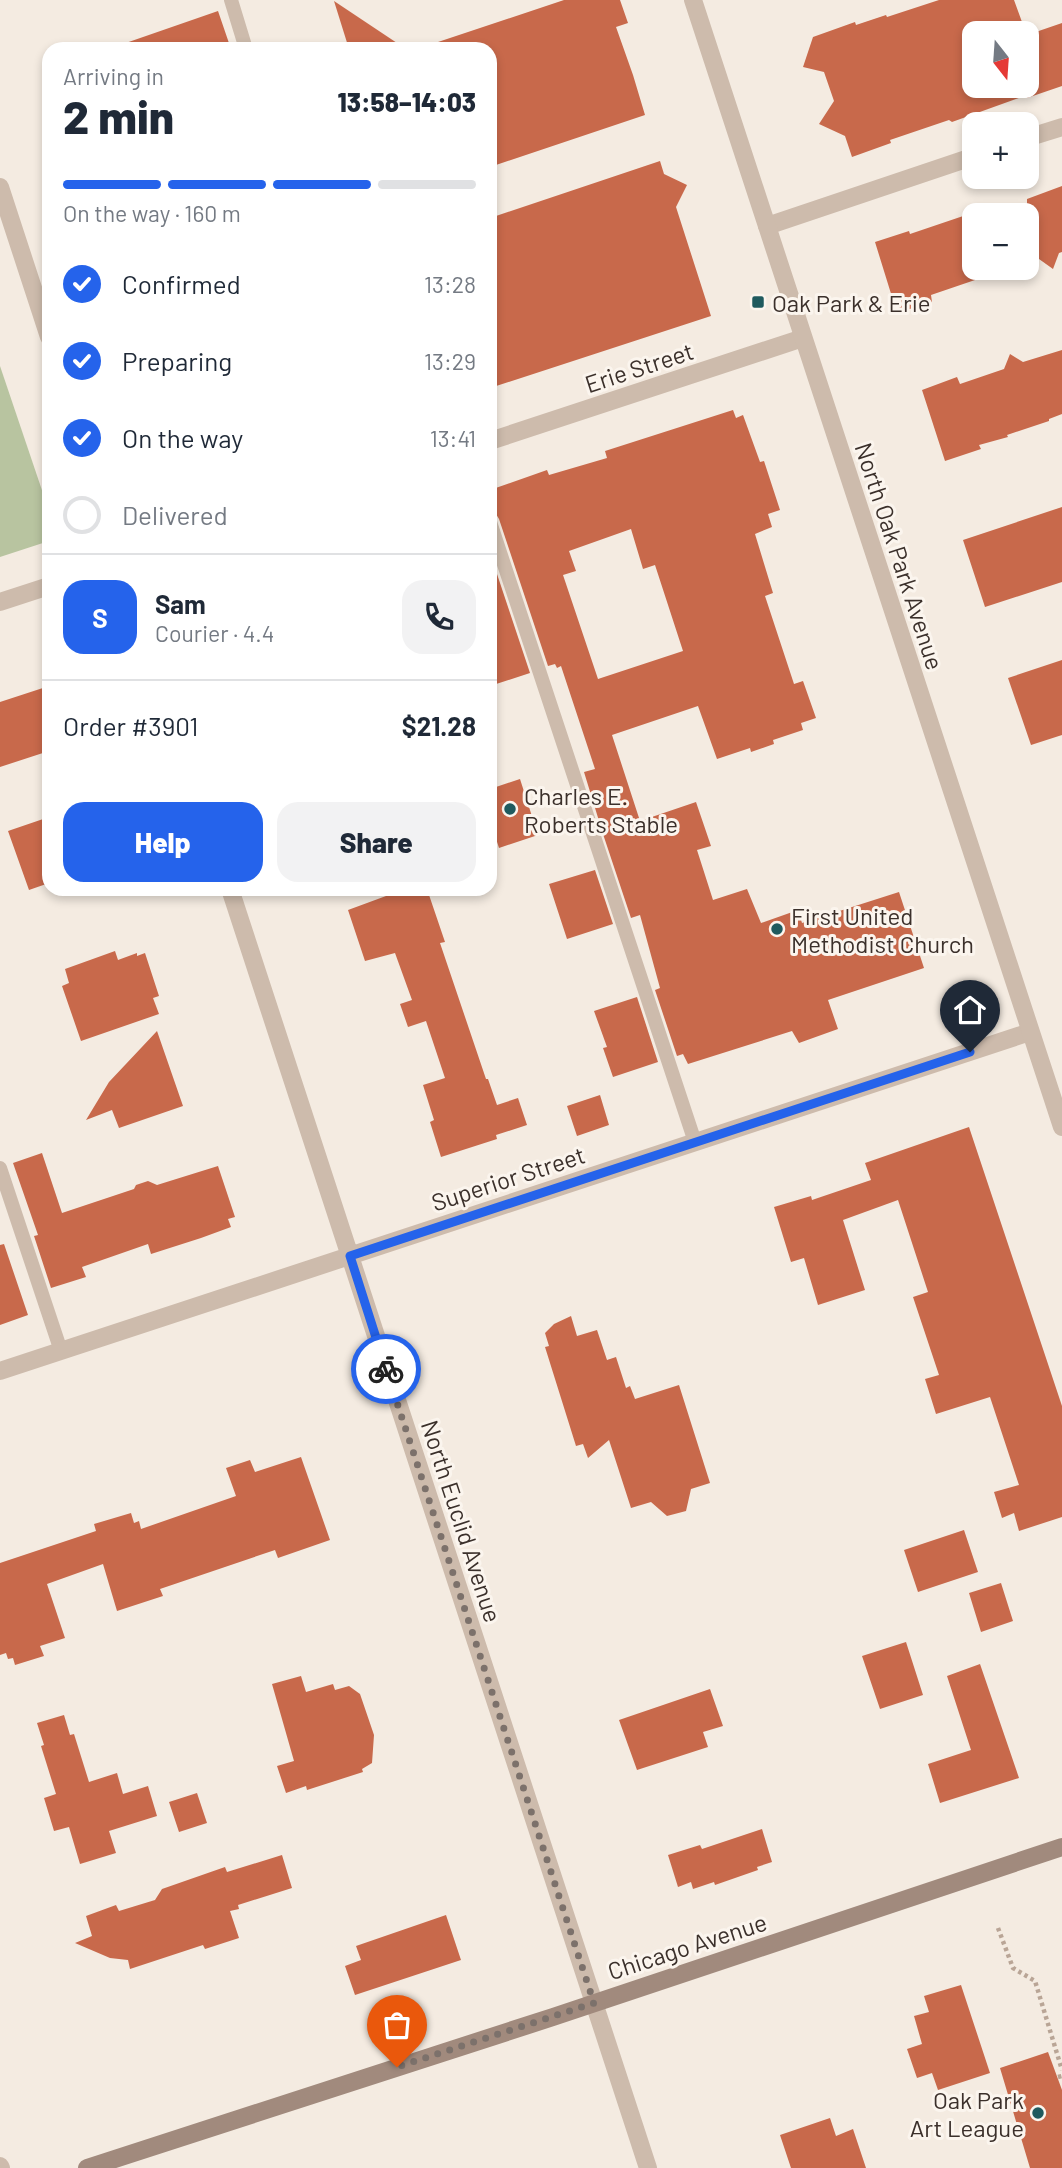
<!DOCTYPE html>
<meta charset="utf-8">
<style>
body{margin:0;font-family:Barlow,sans-serif;background:#f2f2f3;color:#1f2937;height:100vh;display:flex;flex-direction:column;font-size:26px;white-space:nowrap}
*{box-sizing:border-box;margin:0}
p{font-size:23px;color:#747a83}
.icon{flex:none;width:38px;height:38px;fill:none;stroke:currentColor;stroke-width:2;stroke-linecap:round;stroke-linejoin:round}
.map{position:relative;flex:1;overflow:hidden}
.sheet{position:absolute;left:42px;top:42px;width:455px;height:854px;display:flex;flex-direction:column;background:#fff;border-radius:21px;box-shadow:0 4px 10px #0003}
.sheet>*{flex:none}
.needle{width:46px;rotate:163deg}
.controls{position:absolute;left:962px;top:21px;display:grid;gap:14px}
.controls a{display:grid;place-items:center;width:77px;height:77px;border-radius:14px;background:#fff;box-shadow:0 4px 10px #0003;font-size:35px}
.pin{position:absolute;display:grid;place-items:center;width:60px;height:60px;color:#fff;margin:-72px -30px;border-radius:50% 50% 50% 0;rotate:-45deg;box-shadow:0 0 7px #0007}
.pin .icon{rotate:45deg}
.courier{position:absolute;display:grid;place-items:center;width:70px;height:70px;margin:-35px;border:5px solid #2563eb;border-radius:50%;background:#fff;color:#222;box-shadow:0 2px 9px #0007}
.summary em{font-style:normal;font-weight:800}
.summary div{display:flex;flex-direction:column-reverse}
.summary{display:flex;align-items:center;justify-content:space-between;height:119px;padding:0 21px}
h1{font-size:46px;font-weight:800;line-height:52px}
.bar{display:grid;grid-template-columns:repeat(4,1fr);gap:10px 7px;align-content:center;height:84px;padding:0 21px}
.bar i{height:9px;border-radius:5px;background:#e0e1e3}
.bar .on{background:#2563eb}
.bar p{grid-column:span 4}
.line{display:flex;align-items:center;gap:18px;padding:0 21px;border-top:2px solid #e0e1e3}
.line div{flex:1}
.round{display:grid;place-items:center;flex:none;width:74px;height:74px;border-radius:21px;background:#f2f2f3}
ol{padding:0 21px;list-style:none}
li{display:flex;align-items:center;gap:21px;height:77px}
li p{margin-inline-start:auto}
li .icon{padding:7px;border-radius:50%;background:#2563eb;color:#fff;stroke-width:4}
li:last-child{color:#747a83}
li i{width:38px;height:38px;border:4px solid #e0e1e3;border-radius:50%}
.cta{display:flex;gap:14px;margin-top:auto;padding:14px 21px}
.cta a{flex:1;height:80px;border-radius:21px;background:#2563eb;color:#fff;font-size:28px;font-weight:800;line-height:80px;text-align:center}
.cta a+a{background:#f2f2f3;color:#1f2937}
.map>svg:first-child{display:block}
.green{fill:#b8c4a0}
.building{fill:#c8694b;fill-rule:evenodd}
.lines{fill:none;stroke-linecap:round;stroke-linejoin:round}
.path{stroke:#b9a596;stroke-width:4.5;stroke-dasharray:3.5 3.5;stroke-linecap:butt}
.service{stroke:#cdbbac;stroke-width:14}
.minor{stroke:#cdbbac;stroke-width:18}
.tertiary{stroke:#cdbbac;stroke-width:18}
.secondary{stroke:#a18a7d;stroke-width:18}
.done{stroke:#7c716b;stroke-width:7;stroke-dasharray:0 12.6}
.route{stroke:#2563eb;stroke-width:9}
.poi-dot{fill:#1f5a5e;stroke:#fbf5ee;stroke-width:2.5}
.labels{text-anchor:middle;dominant-baseline:central;stroke-width:6;stroke-linejoin:round;paint-order:stroke}
.poi-label{font-size:24px;fill:#3b302b;stroke:#fbf5ee;text-anchor:start}
.street-label{font-size:24px;fill:#3b302b;stroke:#fbf5ee}
</style>
<div class="map">
<svg width="1062" height="2168" viewBox="0 0 1062 2168">
<rect width="100%" height="100%" fill="#f4ebe1"/>
<path class="green" d="M0,366L49,511V541L0,557Z"/>
<path class="building" d="M564,0H620L628,23L616,27L633,75L645,115L490,167V49H432V44Z
M939,0H1014L1026,33H975V86H1027V35L1062,23V86L1027,98V95L952,122L949,120L890,140L891,143L852,157L845,136L819,124L834,101L824,72L803,67L813,37L855,22L856,25L886,15L887,17Z
M334,1L406,49H349Z
M218,11L231,49H121L120,45Z
M660,161L664,174L687,185L676,207L711,316L490,388V218Z
M1062,186V252L1059,253L1053,269L1039,259L1027,263V199Z
M975,212V280L931,295L932,302L897,313L875,242L909,231L910,234Z
M1062,350V414L1049,419V421L1007,435L1008,437L979,445L981,449L945,461L922,390L957,377L960,384L1004,369L1010,354L1023,362Z
M733,410L736,418L743,415L760,462L764,461L780,510L768,514L772,527L755,534L773,593L765,596L794,684L803,681L816,718L801,723L803,730L773,740L774,744L751,752L750,748L717,759L698,706L612,735L640,821L696,802L711,846L697,850L713,900L747,889L761,923L798,910L802,923L899,892L924,968L828,1000L838,1029L799,1043L792,1031L688,1064L683,1054L677,1056L655,990L660,988L640,915L631,918L603,834L584,772L595,769L561,666L557,668L555,664L548,666L499,519L496,514L490,513V490L547,470L549,475L607,458L605,451ZM631,529L643,569L655,565L683,651L598,679L563,575L576,571L569,551Z
M1062,507V582L985,607L963,540Z
M490,553L530,673L490,686Z
M1062,660V735L1031,745L1008,678Z
M49,686V751L0,767V702Z
M520,779L538,835L499,848L490,820V789Z
M49,817V883L29,890L8,831Z
M595,870L613,924L567,939L549,884Z
M384,889H427L445,942L440,943L486,1079H488L497,1105L518,1098L527,1125L496,1135L497,1139L441,1157L430,1122L434,1120L423,1085L445,1078L426,1021L408,1027L400,1004L412,1000L395,953L365,961L348,910L386,896Z
M115,951L118,960L137,953V956L145,953L159,996L153,998L159,1014L81,1041L62,986L69,983L65,969Z
M637,997L658,1062L613,1077L603,1048L607,1047L594,1011Z
M157,1031L183,1106L119,1128L112,1110L86,1120L109,1082Z
M600,1095L609,1125L577,1136L567,1106Z
M969,1127L1062,1406V1517L1019,1531L1014,1513L1002,1518L994,1492L1019,1485L990,1397L936,1414L925,1379L939,1375L913,1297L928,1292L898,1200L843,1220L865,1290L818,1305L804,1258L791,1262L774,1207L811,1196L812,1200L871,1180L865,1163Z
M42,1153L62,1213L134,1189L136,1185L148,1181L157,1185L218,1166L235,1217L228,1219L231,1227L201,1238L151,1254L148,1244L82,1267L86,1277L51,1288L34,1236L38,1235L13,1163Z
M4,1244L28,1315L0,1325V1245Z
M571,1316L577,1336L597,1330L607,1360L616,1357L626,1388L630,1386L635,1399L679,1385L710,1483L691,1489L686,1511L667,1516L651,1502L631,1508L609,1440L588,1458L583,1444L576,1446L545,1347L549,1346L545,1333L554,1324Z
M301,1457L330,1540L278,1558L275,1550L160,1589L163,1596L117,1611L103,1564L47,1584L65,1638L40,1646L44,1656L15,1665L13,1658L8,1659L6,1653L0,1655V1563L96,1531L94,1524L131,1513L134,1523L139,1521L141,1529L236,1496L226,1468L250,1460L255,1472Z
M964,1530L978,1572L918,1592L904,1550Z
M1001,1583L1013,1621L981,1632L969,1593Z
M906,1642L923,1695L880,1709L862,1656Z
M980,1664L1019,1778L940,1803L928,1764L971,1750L947,1676Z
M301,1676L306,1692L333,1684L335,1690L349,1686L360,1694L374,1735L372,1763L362,1769L363,1772L307,1790L306,1786L286,1793L277,1766L294,1761L272,1684Z
M710,1689L723,1726L703,1732L708,1747L637,1770L619,1720Z
M64,1715L70,1735L74,1734L89,1782L117,1773L123,1794L148,1786L157,1816L109,1831L116,1853L80,1864L69,1827L54,1831L44,1798L56,1794L41,1746L44,1745L37,1723Z
M197,1793L207,1823L179,1832L169,1802Z
M762,1829L772,1862L757,1867L758,1870L715,1885L714,1882L693,1889L691,1882L678,1887L668,1855L700,1845L702,1849Z
M282,1855L292,1888L238,1905L239,1909L230,1911L239,1938L205,1949L203,1945L130,1969L128,1960L110,1958L75,1943L92,1936L86,1916L116,1905L119,1911L155,1900L162,1889L225,1867L227,1872Z
M446,1915L461,1960L355,1995L345,1966L361,1960L356,1946Z
M961,1985L990,2073L938,2090L932,2073L917,2078L907,2049L922,2044L914,2016L929,2012L924,1996Z
M1048,2052L1062,2090V2168H1030L1000,2068Z
M830,2118L836,2136L853,2129L866,2168H791L780,2135Z"/>
<g class="lines">
<path class="path" d="M998,1928L1013,1968L1035,1981L1062,2070
M1058,2077L1062,2076"/>
<path class="service" d="M231,0L246,49
M490,522L695,1142
M0,1168L61,1351"/>
<path class="minor" d="M1027,138L1062,127
M0,187L49,337
M767,226L975,156
M490,441L803,338
M0,602L49,586
M230,889L648,2168
M0,1371L1030,1032
M0,2166L1,2168"/>
<path class="tertiary" d="M693,0L1062,1127"/>
<path class="secondary" d="M87,2168L553,2017L1062,1847"/>
</g>
<g class="lines">
<path class="done" d="M386,1369L594,2003L397,2067"/>
<path class="route" d="M386,1369L350,1256L970,1052"/>
</g>
<g class="poi-dot">
<rect x="751" y="295" width="14" height="14" rx="3.5"/>
<circle cx="510" cy="809" r="7"/>
<circle cx="777" cy="929" r="7"/>
<circle cx="1038" cy="2113" r="7"/>
</g>
<g class="labels">
<g class="poi-label">
<text x="772" y="302">Oak Park &amp; Erie</text>
<text x="524" y="795">Charles E.<tspan x="524" dy="28">Roberts Stable</tspan></text>
<text x="791" y="915">First United<tspan x="791" dy="28">Methodist Church</tspan></text>
<text x="1024" y="2099" text-anchor="end">Oak Park<tspan x="1024" dy="28">Art League</tspan></text>
</g>
<g class="street-label">
<text transform="translate(639 367) rotate(-18)">Erie Street</text>
<text transform="translate(900 556) rotate(72)">North Oak Park Avenue</text>
<text transform="translate(508 1178) rotate(-18)">Superior Street</text>
<text transform="translate(462 1521) rotate(72)">North Euclid Avenue</text>
<text transform="translate(687 1946) rotate(-18)">Chicago Avenue</text>
</g>
</g>
</svg>
<div class="controls">
<a><svg class="needle" viewBox="-14 -14 28 28"><path d="M0-13l5 13h-10z" fill="#e53935"/><path d="M0 13l5-13h-10z" fill="#747a83"/></svg></a>
<a>+</a>
<a>−</a>
</div>
<div class="pin" style="left:397px;top:2067px;background:#ea580c"><svg class="icon" aria-label="bag" viewBox="0 0 24 24"><path d="M5 8h14l-1 12H6zM9 8a3 3 0 0 1 6 0"/></svg></div>
<div class="pin" style="left:970px;top:1052px;background:#1f2937"><svg class="icon" aria-label="home" viewBox="0 0 24 24"><path d="M3 11l9-7 9 7M6 9v11h12V9"/></svg></div>
<div class="courier" style="left:386px;top:1369px"><svg class="icon" aria-label="bike" viewBox="0 0 24 24"><circle cx="6" cy="16" r="4"/><circle cx="18" cy="16" r="4"/><path d="M6 16l4-8h5l3 8M10 8l3 8H6M13 5h3"/></svg></div>
<section class="sheet">
<div class="summary"><div><h1>2 min</h1><p>Arriving in</p></div><em>13:58–14:03</em></div>
<div class="bar"><i class="on"></i><i class="on"></i><i class="on"></i><i></i><p>On the way · 160 m</p></div>
<ol>
<li><svg class="icon" aria-label="check" viewBox="0 0 24 24"><path d="M5 12l5 5 9-10"/></svg>Confirmed<p>13:28</p></li>
<li><svg class="icon" aria-label="check" viewBox="0 0 24 24"><path d="M5 12l5 5 9-10"/></svg>Preparing<p>13:29</p></li>
<li><svg class="icon" aria-label="check" viewBox="0 0 24 24"><path d="M5 12l5 5 9-10"/></svg>On the way<p>13:41</p></li>
<li><i></i>Delivered</li>
</ol>
<div class="line" style="height:126px"><b class="round" style="background:#2563eb;color:#fff">S</b><div><b>Sam</b><p>Courier · 4.4</p></div><a class="round"><svg class="icon" aria-label="phone" viewBox="0 0 24 24"><path d="M5 4h4l2 5-3 2q2 4 5 5l2-3 5 2v4C11 20 4 13 5 4z"/></svg></a></div>
<div class="line" style="height:91px"><div>Order #3901</div><b>$21.28</b></div>
<div class="cta"><a>Help</a><a>Share</a></div>
</section>
</div>
